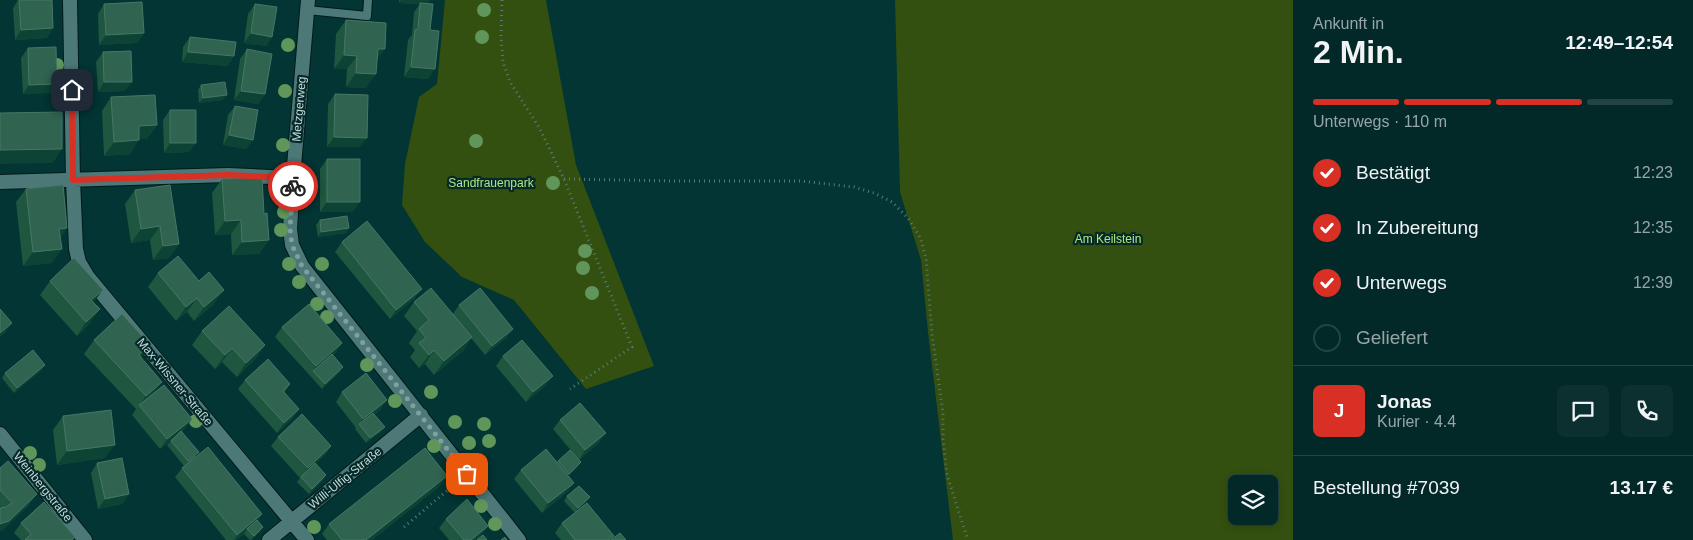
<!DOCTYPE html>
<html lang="de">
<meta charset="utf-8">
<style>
body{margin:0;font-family:Helvetica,sans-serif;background:#0c302f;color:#f1f3f6;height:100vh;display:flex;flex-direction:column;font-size:19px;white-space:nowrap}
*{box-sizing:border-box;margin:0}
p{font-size:16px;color:#96a6a7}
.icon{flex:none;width:28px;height:28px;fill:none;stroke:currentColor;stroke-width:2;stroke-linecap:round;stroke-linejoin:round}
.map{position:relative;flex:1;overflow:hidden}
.drawer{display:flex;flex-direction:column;background:#022827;width:400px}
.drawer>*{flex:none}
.controls{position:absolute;left:1228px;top:475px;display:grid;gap:10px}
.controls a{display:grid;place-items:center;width:50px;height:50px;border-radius:8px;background:#022827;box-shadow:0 2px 8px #0003,0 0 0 1px #234444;font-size:25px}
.pin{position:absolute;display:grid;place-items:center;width:42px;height:42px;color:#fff;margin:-21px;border-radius:10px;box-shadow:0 2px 8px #0006}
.courier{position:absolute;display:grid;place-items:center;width:50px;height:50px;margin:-25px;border:4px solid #d93025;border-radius:50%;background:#fff;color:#222;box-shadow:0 1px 6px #0007}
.overview em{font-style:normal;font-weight:700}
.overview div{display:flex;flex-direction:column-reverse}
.overview{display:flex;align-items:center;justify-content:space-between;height:85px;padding:0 20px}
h1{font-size:32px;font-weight:700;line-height:38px}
.bar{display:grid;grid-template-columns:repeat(4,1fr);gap:8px 5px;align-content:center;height:60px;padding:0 20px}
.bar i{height:6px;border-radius:4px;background:#234444}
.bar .on{background:#d93025}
.bar p{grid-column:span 4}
.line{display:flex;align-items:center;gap:12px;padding:0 20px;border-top:1px solid #234444}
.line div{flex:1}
.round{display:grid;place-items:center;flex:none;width:52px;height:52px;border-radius:8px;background:#0c302f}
ol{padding:0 20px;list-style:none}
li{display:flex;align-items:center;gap:15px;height:55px}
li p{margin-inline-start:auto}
li .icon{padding:5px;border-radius:50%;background:#d93025;color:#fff;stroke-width:4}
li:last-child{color:#96a6a7}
li i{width:28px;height:28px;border:2px solid #234444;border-radius:50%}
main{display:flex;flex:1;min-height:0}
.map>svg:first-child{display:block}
.green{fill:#335010;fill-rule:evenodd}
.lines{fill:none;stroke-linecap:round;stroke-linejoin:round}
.service-casing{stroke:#031a19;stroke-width:10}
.minor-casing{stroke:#031a19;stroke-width:16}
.path{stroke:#557c7b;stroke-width:3;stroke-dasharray:1 4;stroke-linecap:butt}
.service{stroke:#4c7978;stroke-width:8}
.minor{stroke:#4c7978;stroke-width:14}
.tree{fill:#61965b}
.wall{fill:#1e5640}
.shaded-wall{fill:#0c4334}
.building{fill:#306450;stroke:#477766}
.done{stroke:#7fa09f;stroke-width:5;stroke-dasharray:0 9}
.route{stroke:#d93025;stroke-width:6}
.labels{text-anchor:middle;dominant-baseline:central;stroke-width:4.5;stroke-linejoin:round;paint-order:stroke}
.street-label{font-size:12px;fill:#c2dad9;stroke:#052929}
.park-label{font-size:12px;fill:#afe67b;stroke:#052929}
</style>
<main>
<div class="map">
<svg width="1293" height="540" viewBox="0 0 1293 540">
<rect width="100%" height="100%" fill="#023534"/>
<path class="green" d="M445,0H546L576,165L654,366L586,389L514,300L462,277L425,242L402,205L405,164L419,97L437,84Z
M895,0H1293V540H953L928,332L921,260L900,192ZM1236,484H1269V516H1236Z"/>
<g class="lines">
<defs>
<path id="service" d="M307,10L367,16L368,0"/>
<path id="minor" d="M70,0L73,180L76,249L79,262L88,277L307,540
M293,178L290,229L292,245L302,266L519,540
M0,182L228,175L293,178L308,0
M0,434L85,540
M269,540L421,415"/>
</defs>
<use href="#service" class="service-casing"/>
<use href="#minor" class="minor-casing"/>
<path class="path" d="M502,0L501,36L503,62L510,82L540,129L564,179L632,347L570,389
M564,179L674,181H801L854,187L874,193L892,202L908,218L920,237L926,258L932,334L943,413V440L947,475L968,540
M404,527L455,484"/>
<use href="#service" class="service"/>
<use href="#minor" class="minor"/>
</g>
<g class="tree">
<circle cx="484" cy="10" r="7"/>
<circle cx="482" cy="37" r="7"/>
<circle cx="288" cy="45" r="7"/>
<circle cx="57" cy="65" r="7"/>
<circle cx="285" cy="91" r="7"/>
<circle cx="476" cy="141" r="7"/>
<circle cx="283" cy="145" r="7"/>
<circle cx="553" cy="183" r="7"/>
<circle cx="284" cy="212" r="7"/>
<circle cx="281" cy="230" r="7"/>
<circle cx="585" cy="251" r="7"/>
<circle cx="289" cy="264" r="7"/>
<circle cx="322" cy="264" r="7"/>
<circle cx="583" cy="268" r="7"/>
<circle cx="299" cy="282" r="7"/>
<circle cx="592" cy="293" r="7"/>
<circle cx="317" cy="304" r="7"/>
<circle cx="327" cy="317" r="7"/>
<circle cx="367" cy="365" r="7"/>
<circle cx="431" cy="392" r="7"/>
<circle cx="395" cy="401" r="7"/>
<circle cx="196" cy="421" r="7"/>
<circle cx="455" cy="422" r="7"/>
<circle cx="484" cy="424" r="7"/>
<circle cx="489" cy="441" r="7"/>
<circle cx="469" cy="443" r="7"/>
<circle cx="434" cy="446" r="7"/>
<circle cx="30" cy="453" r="7"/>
<circle cx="39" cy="465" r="7"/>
<circle cx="453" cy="471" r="7"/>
<circle cx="481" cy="506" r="7"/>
<circle cx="495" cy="524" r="7"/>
<circle cx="314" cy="527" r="7"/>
</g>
<path class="wall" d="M18,0H52L53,28L47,38L15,40L13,8Z
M399,0H430L427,3L430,30L428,79L404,77L408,40L412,35L414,12L420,4L399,3Z
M104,4L144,33L137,43L99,45L98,14Z
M255,4L272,37L266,46L244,43L248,14Z
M346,20L377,61L366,88L346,87L347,69H334L336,34Z
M190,37L228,66L182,62L183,47Z
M28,48L50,93L23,94L21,58Z
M247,49L265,94L258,104L234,100L240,59Z
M103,52L125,91L98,92L96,62Z
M201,85L223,100L199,103L198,90Z
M335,94L360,147H327L328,104Z
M111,97L157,125L147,139H139L130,154L104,156L102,111Z
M235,106L246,149L223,145L228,115Z
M170,110L196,143L189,152L164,153L163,120Z
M327,159L353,212H320V169Z
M222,179L264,214L269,240L259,254L232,255L231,234L215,235L212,193Z
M26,189L60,238L52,263L23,266L16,202Z
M135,190L179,244L169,258L153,260L150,240L131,243L125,204Z
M320,220L349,228L346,233L318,237L316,225Z
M342,242L415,298L390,319L335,252Z
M158,273L214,304L194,321L187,312L176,321L148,287Z
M50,281L94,303L90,323L77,336L40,295Z
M414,302L453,314L459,305L513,329L506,338L485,355L471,338L463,351L434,375L425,364L419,368L410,357L415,350L409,343L417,331L404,316Z
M282,327L342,343L336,352L333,355L340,372L322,389L275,337Z
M202,331L265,345L256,358L237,377L222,362L215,369L192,345Z
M94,340L141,358L155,392L192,419L185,428L182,431L196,457L258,521L260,532L251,540H250L244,534L236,540H226L175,477L184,466L167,445L174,438L160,449L132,415L136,409L84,354Z
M503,356L546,385L526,402L496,366Z
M42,370L14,393L2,378L5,373Z
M245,380L290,384L284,393L299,409L292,419L277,433L238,389Z
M342,392L387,400L380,410L374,414L381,432L366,443L355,429L356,428L336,402Z
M63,416L105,458L57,465L53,430Z
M560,420L599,443L579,460L578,467L568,476L574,483L567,492L542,513L514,479L521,470L557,462L558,461L574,454L553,429Z
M278,437L331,446L325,455L315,464L326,475L323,480L309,494L297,482L300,478L271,446Z
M97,463L129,494L122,504L98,509L91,473Z
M0,468L30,504L2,531H0V508H2L0,506Z
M440,486L372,540H327L322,534L329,524Z
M567,496L590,497L586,502L579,509L611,540H561L555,533L562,523L575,513L564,501Z
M446,519L488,526L481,535L476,540H449L439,528Z
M21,523L73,540H21L14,533Z"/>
<path class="shaded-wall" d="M401,0H430L427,4L420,3V4L399,3Z
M53,28L47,38L15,40L21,30Z
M144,33L137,43L99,45L106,35Z
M251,33L272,37L266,46L244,43Z
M378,49H385L375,63Z
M188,52L234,56L228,66L182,62Z
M344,55L357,56L347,69H334Z
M411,67L435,69L428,79L404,77Z
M356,73L376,74L366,88L346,87Z
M104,82H132L125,91L98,92Z
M57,84L50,93L23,94L29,85Z
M241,91L265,94L258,104L234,100Z
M227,95L223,100L199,103L203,98Z
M157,125L147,139L129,140L139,126Z
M229,135L253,140L246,149L223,145Z
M334,137L367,138L360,147H327Z
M139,140L130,154L104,156L114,142Z
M170,143H196L189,152L164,153Z
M62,149L53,163L0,164V150Z
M327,202H360L353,212H320Z
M241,220L231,234L215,235L225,221Z
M160,226L150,240L131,243L141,229Z
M67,228L58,242L59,229Z
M349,228L346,233L318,237L321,232Z
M269,240L259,254L232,255L242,242Z
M179,244L169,258L153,260L163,246Z
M62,249L52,263L23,266L33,252Z
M422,289L415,298L390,319L396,310Z
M103,290L93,303L91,300Z
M224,290L214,304L194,321L204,307Z
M197,298L187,312L176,321L186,307Z
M100,309L90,323L77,336L86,322Z
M12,323L5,333L0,337V333Z
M513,329L506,338L485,355L492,346Z
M472,337L463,351L434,375L444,361Z
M342,343L336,352L314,372L313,371L316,366Z
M150,345L141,359L139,355Z
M265,345L256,358L237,377L246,363Z
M232,348L222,362L215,369L225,355Z
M434,350L425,364L419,368L429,355Z
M45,365L42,370L14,393L17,388Z
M343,367L340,372L322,389L325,384Z
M553,376L546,385L526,402L533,392Z
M162,382L152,396L139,406L146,396Z
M387,400L380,410L360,425L359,424L363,419Z
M299,409L292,419L277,433L284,423Z
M192,419L185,428L160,449L167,439Z
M385,427L381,432L366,443L370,438Z
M606,433L599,443L579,460L585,450Z
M115,445L105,458L57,465L67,451Z
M331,446L325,455L301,478L308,468Z
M581,462L578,467L565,478Z
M326,475L323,480L309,494L312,489Z
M447,476L440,486L372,540H366Z
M574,483L567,492L542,513L548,503Z
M37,494L30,504L2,531H0V524Z
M129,494L122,504L98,509L105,499Z
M590,497L586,502L575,513L578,508Z
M262,514L256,524L247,529L244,534L236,540H234L237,535Z
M488,526L481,535L476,540H471Z
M263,527L260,532L250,540Z"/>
<path class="building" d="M19,0H52L53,28L21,30Z
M142,2L144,33L106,35L104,4Z
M420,3L433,4L430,30L439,31L435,69L411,67L415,30L418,29Z
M255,4L277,7L272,37L251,33Z
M346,20L386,23L385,49H378L376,74L356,73L357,56L344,55Z
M190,37L236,42L234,56L188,52Z
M56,47L57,84L29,85L28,48Z
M247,49L272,54L265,94L241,91Z
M131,51L132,82H104L103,52Z
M225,82L227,95L203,98L201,85Z
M335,94L368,95L367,138L334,137Z
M155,95L157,125L139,126V140L114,142L111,97Z
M235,106L258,110L253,140L229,135Z
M170,110H196V143H170Z
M62,112V149L0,150V113Z
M327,159H360V202H327Z
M262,177L264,214L267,213L269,240L242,242L241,220L225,221L222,179Z
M63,185L67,228L59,229L62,249L33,252L26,189Z
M170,185L179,244L163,246L160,226L141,229L135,190Z
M347,216L349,228L321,232L320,220Z
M367,221L422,289L396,310L342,242Z
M178,256L199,281L209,272L224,290L204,307L197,298L186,307L158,273Z
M74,258L103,290L91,300L100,309L86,322L50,281Z
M431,288L472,337L444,361L434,350L429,355L419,343L426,338L419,329L429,320L414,302Z
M480,288L513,329L492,346L459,305Z
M309,304L342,343L316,366L282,327Z
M229,306L265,345L246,363L232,348L225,355L202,331Z
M0,309L12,323L0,333Z
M122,314L150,345L139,355L162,382L146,396L94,340Z
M522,340L553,376L533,392L503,356Z
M33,350L45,365L17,388L5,373Z
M332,354L343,367L325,384L313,371Z
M268,359L290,384L283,391L299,409L284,423L245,380Z
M366,373L387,400L363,419L342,392Z
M164,385L192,419L167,439L139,405Z
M580,403L606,433L585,450L560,420Z
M111,410L115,445L67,451L63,416Z
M373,413L385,427L370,438L359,424Z
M302,414L331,446L308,468L278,437Z
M181,431L199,452L188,461L171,441Z
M208,447L262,514L237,535L182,468Z
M425,448L447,476L366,540H342L329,524Z
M546,449L574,483L548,503L521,470Z
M570,450L581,462L569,474L558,461Z
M122,458L129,494L105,499L97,463Z
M8,461L37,494L9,521L0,524V508L6,507L12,503L0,490V468Z
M315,463L326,475L312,489L301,477Z
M579,486L590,497L578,508L567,496Z
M467,499L488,526L471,540H464L446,519Z
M44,502L75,537L72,540H25L31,534L21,523Z
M587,503L614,536L609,540H575L562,523Z
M257,520L263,527L254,536L247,529Z
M620,533L626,540H611Z
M483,535L487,540H477Z
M505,537L507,540H501Z"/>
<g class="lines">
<path class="done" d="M293,186L290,229L292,245L302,266L467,474"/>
<path class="route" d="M72,90L73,180L228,175L293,178V186"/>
</g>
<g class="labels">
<g class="street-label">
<text transform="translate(299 109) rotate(-85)">Metzgerweg</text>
<text transform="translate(175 382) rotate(50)">Max-Wissner-Straße</text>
<text transform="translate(345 478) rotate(-39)">Willi-Ulfig-Straße</text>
<text transform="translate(43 487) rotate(51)">Weinbergstraße</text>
</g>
<g class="park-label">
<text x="491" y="183">Sandfrauenpark</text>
<text x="1108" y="239">Am Keilstein</text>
</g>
</g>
</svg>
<div class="controls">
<a><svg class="icon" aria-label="layers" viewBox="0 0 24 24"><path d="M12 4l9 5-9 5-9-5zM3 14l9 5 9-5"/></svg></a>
</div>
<div class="pin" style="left:467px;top:474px;background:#ea580c"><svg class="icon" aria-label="bag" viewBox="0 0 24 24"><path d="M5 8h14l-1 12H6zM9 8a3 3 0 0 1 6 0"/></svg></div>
<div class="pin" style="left:72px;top:90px;background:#1f2937"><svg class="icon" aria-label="home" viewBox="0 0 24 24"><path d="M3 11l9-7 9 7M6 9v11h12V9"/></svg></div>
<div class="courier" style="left:293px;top:186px"><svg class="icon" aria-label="bike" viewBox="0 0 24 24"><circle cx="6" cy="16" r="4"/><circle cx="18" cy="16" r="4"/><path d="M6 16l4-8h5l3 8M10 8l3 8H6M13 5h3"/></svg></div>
</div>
<section class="drawer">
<div class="overview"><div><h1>2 Min.</h1><p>Ankunft in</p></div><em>12:49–12:54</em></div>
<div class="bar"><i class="on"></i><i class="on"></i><i class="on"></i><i></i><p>Unterwegs · 110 m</p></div>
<ol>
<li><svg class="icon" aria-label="check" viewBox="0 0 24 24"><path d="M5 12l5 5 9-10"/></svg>Bestätigt<p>12:23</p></li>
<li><svg class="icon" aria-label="check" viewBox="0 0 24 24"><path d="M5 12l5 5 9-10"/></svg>In Zubereitung<p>12:35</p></li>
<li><svg class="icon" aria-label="check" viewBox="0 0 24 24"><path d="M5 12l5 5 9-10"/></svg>Unterwegs<p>12:39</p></li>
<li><i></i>Geliefert</li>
</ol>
<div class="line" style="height:90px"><b class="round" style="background:#d93025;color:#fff">J</b><div><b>Jonas</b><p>Kurier · 4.4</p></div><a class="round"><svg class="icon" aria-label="chat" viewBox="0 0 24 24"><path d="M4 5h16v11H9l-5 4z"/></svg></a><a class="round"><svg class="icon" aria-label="phone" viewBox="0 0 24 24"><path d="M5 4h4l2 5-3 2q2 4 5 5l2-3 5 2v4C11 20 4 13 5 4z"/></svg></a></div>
<div class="line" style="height:65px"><div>Bestellung #7039</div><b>13.17 €</b></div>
</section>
</main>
